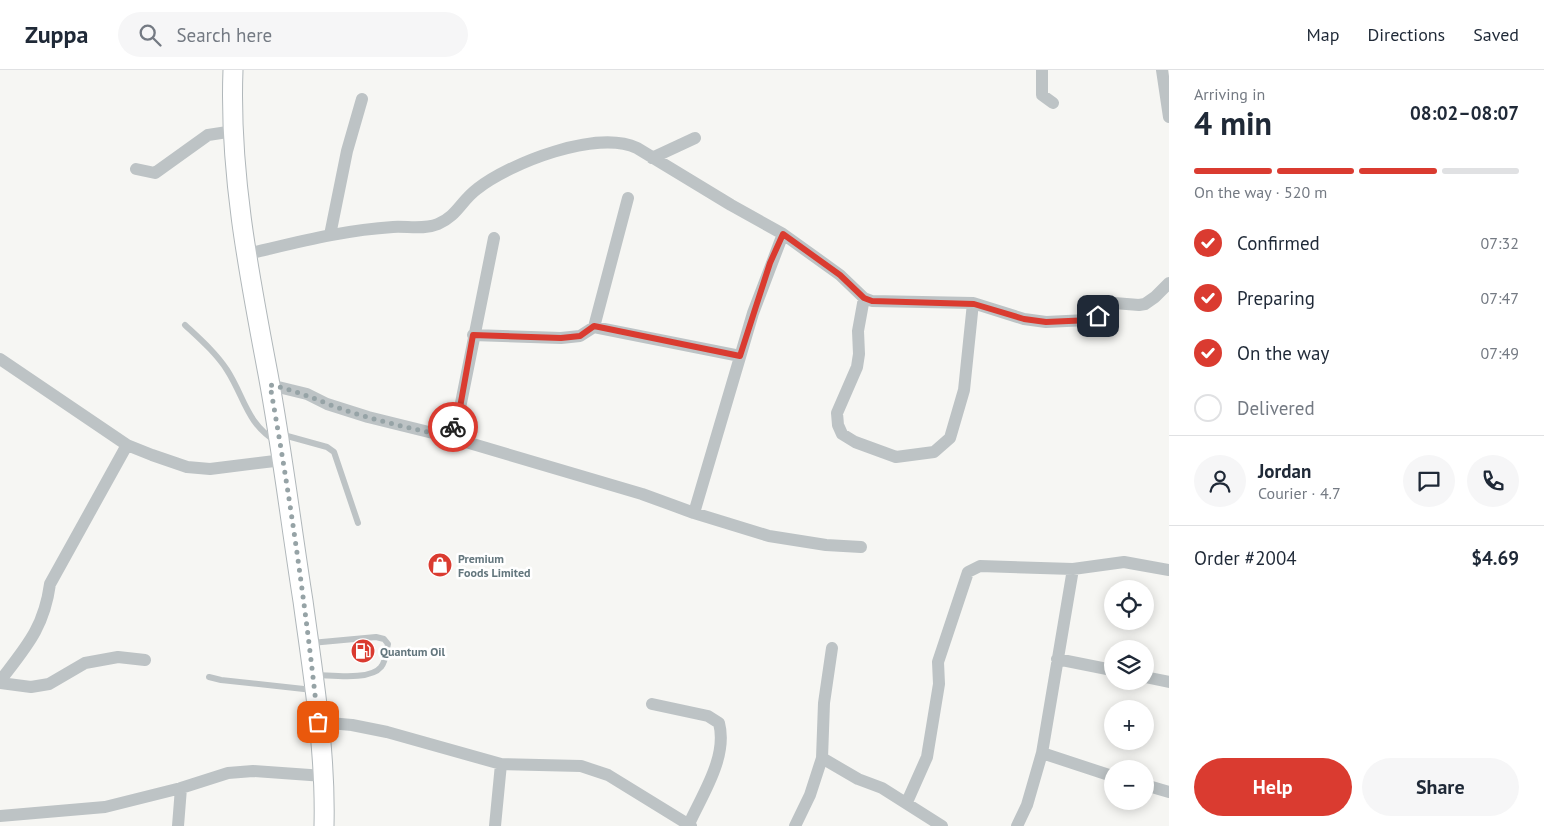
<!DOCTYPE html>
<meta charset="utf-8">
<style>
body{margin:0;font-family:"PT Sans",sans-serif;background:#f6f6f7;color:#1f2937;height:100vh;display:flex;flex-direction:column;font-size:19px;white-space:nowrap}
*{box-sizing:border-box;margin:0}
p{font-size:16px;color:#747a83}
.icon{flex:none;width:28px;height:28px;fill:none;stroke:currentColor;stroke-width:2;stroke-linecap:round;stroke-linejoin:round}
.map{position:relative;flex:1;overflow:hidden}
.sheet{display:flex;flex-direction:column;background:#fff;width:375px}
.sheet>*{flex:none}
.controls{position:absolute;left:1104px;top:510px;display:grid;gap:10px}
.controls a{display:grid;place-items:center;width:50px;height:50px;border-radius:50%;background:#fff;box-shadow:0 2px 12px #0003;font-size:25px}
.pin{position:absolute;display:grid;place-items:center;width:42px;height:42px;color:#fff;margin:-21px;border-radius:10px;box-shadow:0 2px 8px #0006}
.courier{position:absolute;display:grid;place-items:center;width:50px;height:50px;margin:-25px;border:4px solid #da3b30;border-radius:50%;background:#fff;color:#222;box-shadow:0 1px 6px #0007}
.headline em{font-style:normal;font-weight:700}
.headline div{display:flex;flex-direction:column-reverse}
.headline{display:flex;align-items:center;justify-content:space-between;height:85px;padding:0 25px}
h1{font-size:32px;font-weight:700;line-height:38px}
.bar{display:grid;grid-template-columns:repeat(4,1fr);gap:8px 5px;align-content:center;height:60px;padding:0 25px}
.bar i{height:6px;border-radius:4px;background:#e0e1e3}
.bar .active{background:#da3b30}
.bar p{grid-column:span 4}
.line{display:flex;align-items:center;gap:12px;padding:0 25px;border-top:1px solid #e0e1e3}
.line div{flex:1}
.round{display:grid;place-items:center;flex:none;width:52px;height:52px;border-radius:26px;background:#f6f6f7}
ol{padding:0 25px;list-style:none}
li{display:flex;align-items:center;gap:15px;height:55px}
li p{margin-inline-start:auto}
li .icon{padding:5px;border-radius:50%;background:#da3b30;color:#fff;stroke-width:4}
li:last-child{color:#747a83}
li i{width:28px;height:28px;border:2px solid #e0e1e3;border-radius:50%}
.primary-button{display:flex;gap:10px;margin-top:auto;padding:10px 25px}
.primary-button a{flex:1;height:58px;border-radius:30px;background:#da3b30;color:#fff;font-size:20px;font-weight:700;line-height:58px;text-align:center}
.primary-button a+a{background:#f6f6f7;color:#1f2937}
header{display:flex;align-items:center;gap:30px;box-sizing:border-box;height:70px;padding:0 25px;background:#fff;border-bottom:1px solid #e0e1e3}
header strong{font-size:24px}
nav{display:flex;gap:28px;margin-inline-start:auto;font-size:18px}
.search{width:350px;height:45px;background:#f6f6f7;display:flex;align-items:center;gap:12px;box-sizing:border-box;padding:0 18px;border-radius:28px;color:#747a83;font-size:19px}
main{display:flex;flex:1;min-height:0}
.map>svg:first-child{display:block}
.lines{fill:none;stroke-linecap:round;stroke-linejoin:round}
.secondary-casing{stroke:#b0b7ba;stroke-width:21}
.lane{stroke:#bdc3c5;stroke-width:6}
.street{stroke:#bdc3c5;stroke-width:12}
.secondary{stroke:#fff;stroke-width:19}
.done{stroke:#96a3a6;stroke-width:5;stroke-dasharray:0 9}
.route{stroke:#da3b30;stroke-width:6}
.labels{text-anchor:middle;dominant-baseline:central;stroke-width:5;stroke-linejoin:round;paint-order:stroke}
.poi-label{font-size:12px;font-weight:bold;fill:#63767d;stroke:#fff;text-anchor:start}
</style>
<header>
<strong>Zuppa</strong>
<div class="search"><svg class="icon" aria-label="search" viewBox="0 0 24 24"><circle cx="10" cy="10" r="6"/><path d="M15 15l6 6"/></svg>Search here</div>
<nav><a>Map</a><a>Directions</a><a>Saved</a></nav>
</header>
<main>
<div class="map">
<svg width="1169" height="756" viewBox="0 0 1169 756">
<rect width="100%" height="100%" fill="#f6f6f3"/>
<g class="lines">
<defs>
<path id="secondary" d="M233,0C229,102 249,204 268,304C282,379 291,455 303,531C313,605 326,681 324,756"/>
</defs>
<use href="#secondary" class="secondary-casing"/>
<path class="lane" d="M185,255C200,269 216,283 227,300C245,328 246,353 277,372
M280,364L327,377L334,382L358,453
M311,573L376,567L384,569L388,574C386,582 386,591 381,597C370,611 331,605 315,605
M209,607L221,610L313,620"/>
<path class="street" d="M1042,0V25L1053,33
M1162,0L1169,47
M652,88L695,68
M136,99L155,103L208,65L234,61
M330,165L347,81L362,29
M247,184C295,173 343,160 393,157C407,156 424,160 438,154C457,146 461,131 477,119C510,93 597,59 637,78L731,135L783,164L840,205L864,228L872,231L973,233L1024,249L1046,252L1087,250L1098,246L1106,236L1114,233L1139,235L1145,234L1155,227L1169,213
M864,228L858,261L859,284L857,297L837,343L838,355L842,364L855,372L896,387L934,382L950,368L964,320L973,233
M594,257L628,128
M473,265L561,268L580,266L594,257L740,286
M0,289L127,375L152,385L187,397L210,399L283,390
M270,315L307,324L327,334L368,347L449,367L642,424L694,443L769,466L826,475L861,477
M449,367L459,343L494,168
M694,443L753,243L783,164
M1057,589L1112,600
M1145,607L1169,612
M0,611C26,577 44,558 50,514L127,375
M0,613L31,617L49,614L85,593L118,587L145,590
M652,634L708,646L719,653C728,687 702,725 689,754
M318,652L352,655L387,662L501,694L581,696L608,705L691,756
M1042,683L1112,706
M822,688L858,709L882,718L942,756
M1145,715L1169,722
M907,732L927,687L939,614L938,592L968,502L980,496L1073,499L1124,492L1169,500
M0,746L105,737L181,718L228,703L253,701L324,706
M178,756L181,718
M495,756L501,694
M795,756L810,725L822,688L824,633L832,578
M1017,756L1027,735L1042,683L1073,499"/>
<use href="#secondary" class="secondary"/>
</g>
<g class="lines">
<path class="done" d="M318,652C306,539 290,426 270,315C297,320 321,332 347,341C381,352 415,359 449,367L453,357"/>
<path class="route" d="M453,357L459,343L473,265L561,268L580,266L594,256L740,286L770,193L783,164L840,205L864,228L872,231L974,234L1024,249L1046,252L1091,250L1098,246"/>
</g>
<defs>
<symbol id="shop-disc" viewBox="-11 -11 22 22"><circle r="9.5" fill="#da3b30" stroke="#fff"/><path d="M-5-2.5h2.3a2.7 3.5 0 0 1 5.4 0H5L5.5 6h-11ZM-1.5-2.5h3a1.5 2.3 0 0 0-3 0Z" fill="#fff"/></symbol>
<symbol id="fuel-disc" viewBox="-11 -11 22 22"><circle r="9.5" fill="#da3b30" stroke="#fff"/><path d="M-5.5-6h7V0h2V4h1.3V-2.5L3-4.5l.8-.8L6-3V5H2.5V1h-1V6h-7ZM-4.2-4.7v3.2H.2V-4.7Z" fill="#fff"/></symbol>
</defs>
<g fill-rule="evenodd">
<use href="#shop-disc" x="426" y="481" width="28" height="28"/>
<use href="#fuel-disc" x="349" y="567" width="28" height="28"/>
</g>
<g class="labels">
<g class="poi-label">
<text x="458" y="488">Premium<tspan x="458" dy="14">Foods Limited</tspan></text>
<text x="380" y="581">Quantum Oil</text>
</g>
</g>
</svg>
<div class="controls">
<a><svg class="icon" aria-label="locate" viewBox="0 0 24 24"><circle cx="12" cy="12" r="6"/><path d="M12 2v4M12 18v4M2 12h4M18 12h4"/></svg></a>
<a><svg class="icon" aria-label="layers" viewBox="0 0 24 24"><path d="M12 4l9 5-9 5-9-5zM3 14l9 5 9-5"/></svg></a>
<a>+</a>
<a>−</a>
</div>
<div class="pin" style="left:318px;top:652px;background:#ea580c"><svg class="icon" aria-label="bag" viewBox="0 0 24 24"><path d="M5 8h14l-1 12H6zM9 8a3 3 0 0 1 6 0"/></svg></div>
<div class="pin" style="left:1098px;top:246px;background:#1f2937"><svg class="icon" aria-label="home" viewBox="0 0 24 24"><path d="M3 11l9-7 9 7M6 9v11h12V9"/></svg></div>
<div class="courier" style="left:453px;top:357px"><svg class="icon" aria-label="bike" viewBox="0 0 24 24"><circle cx="6" cy="16" r="4"/><circle cx="18" cy="16" r="4"/><path d="M6 16l4-8h5l3 8M10 8l3 8H6M13 5h3"/></svg></div>
</div>
<section class="sheet">
<div class="headline"><div><h1>4 min</h1><p>Arriving in</p></div><em>08:02–08:07</em></div>
<div class="bar"><i class="active"></i><i class="active"></i><i class="active"></i><i></i><p>On the way · 520 m</p></div>
<ol>
<li><svg class="icon" aria-label="check" viewBox="0 0 24 24"><path d="M5 12l5 5 9-10"/></svg>Confirmed<p>07:32</p></li>
<li><svg class="icon" aria-label="check" viewBox="0 0 24 24"><path d="M5 12l5 5 9-10"/></svg>Preparing<p>07:47</p></li>
<li><svg class="icon" aria-label="check" viewBox="0 0 24 24"><path d="M5 12l5 5 9-10"/></svg>On the way<p>07:49</p></li>
<li><i></i>Delivered</li>
</ol>
<div class="line" style="height:90px"><a class="round"><svg class="icon" aria-label="person" viewBox="0 0 24 24"><circle cx="12" cy="8" r="4"/><path d="M4 21q1-7 8-7t8 7"/></svg></a><div><b>Jordan</b><p>Courier · 4.7</p></div><a class="round"><svg class="icon" aria-label="chat" viewBox="0 0 24 24"><path d="M4 5h16v11H9l-5 4z"/></svg></a><a class="round"><svg class="icon" aria-label="phone" viewBox="0 0 24 24"><path d="M5 4h4l2 5-3 2q2 4 5 5l2-3 5 2v4C11 20 4 13 5 4z"/></svg></a></div>
<div class="line" style="height:65px"><div>Order #2004</div><b>$4.69</b></div>
<div class="primary-button"><a>Help</a><a>Share</a></div>
</section>
</main>
